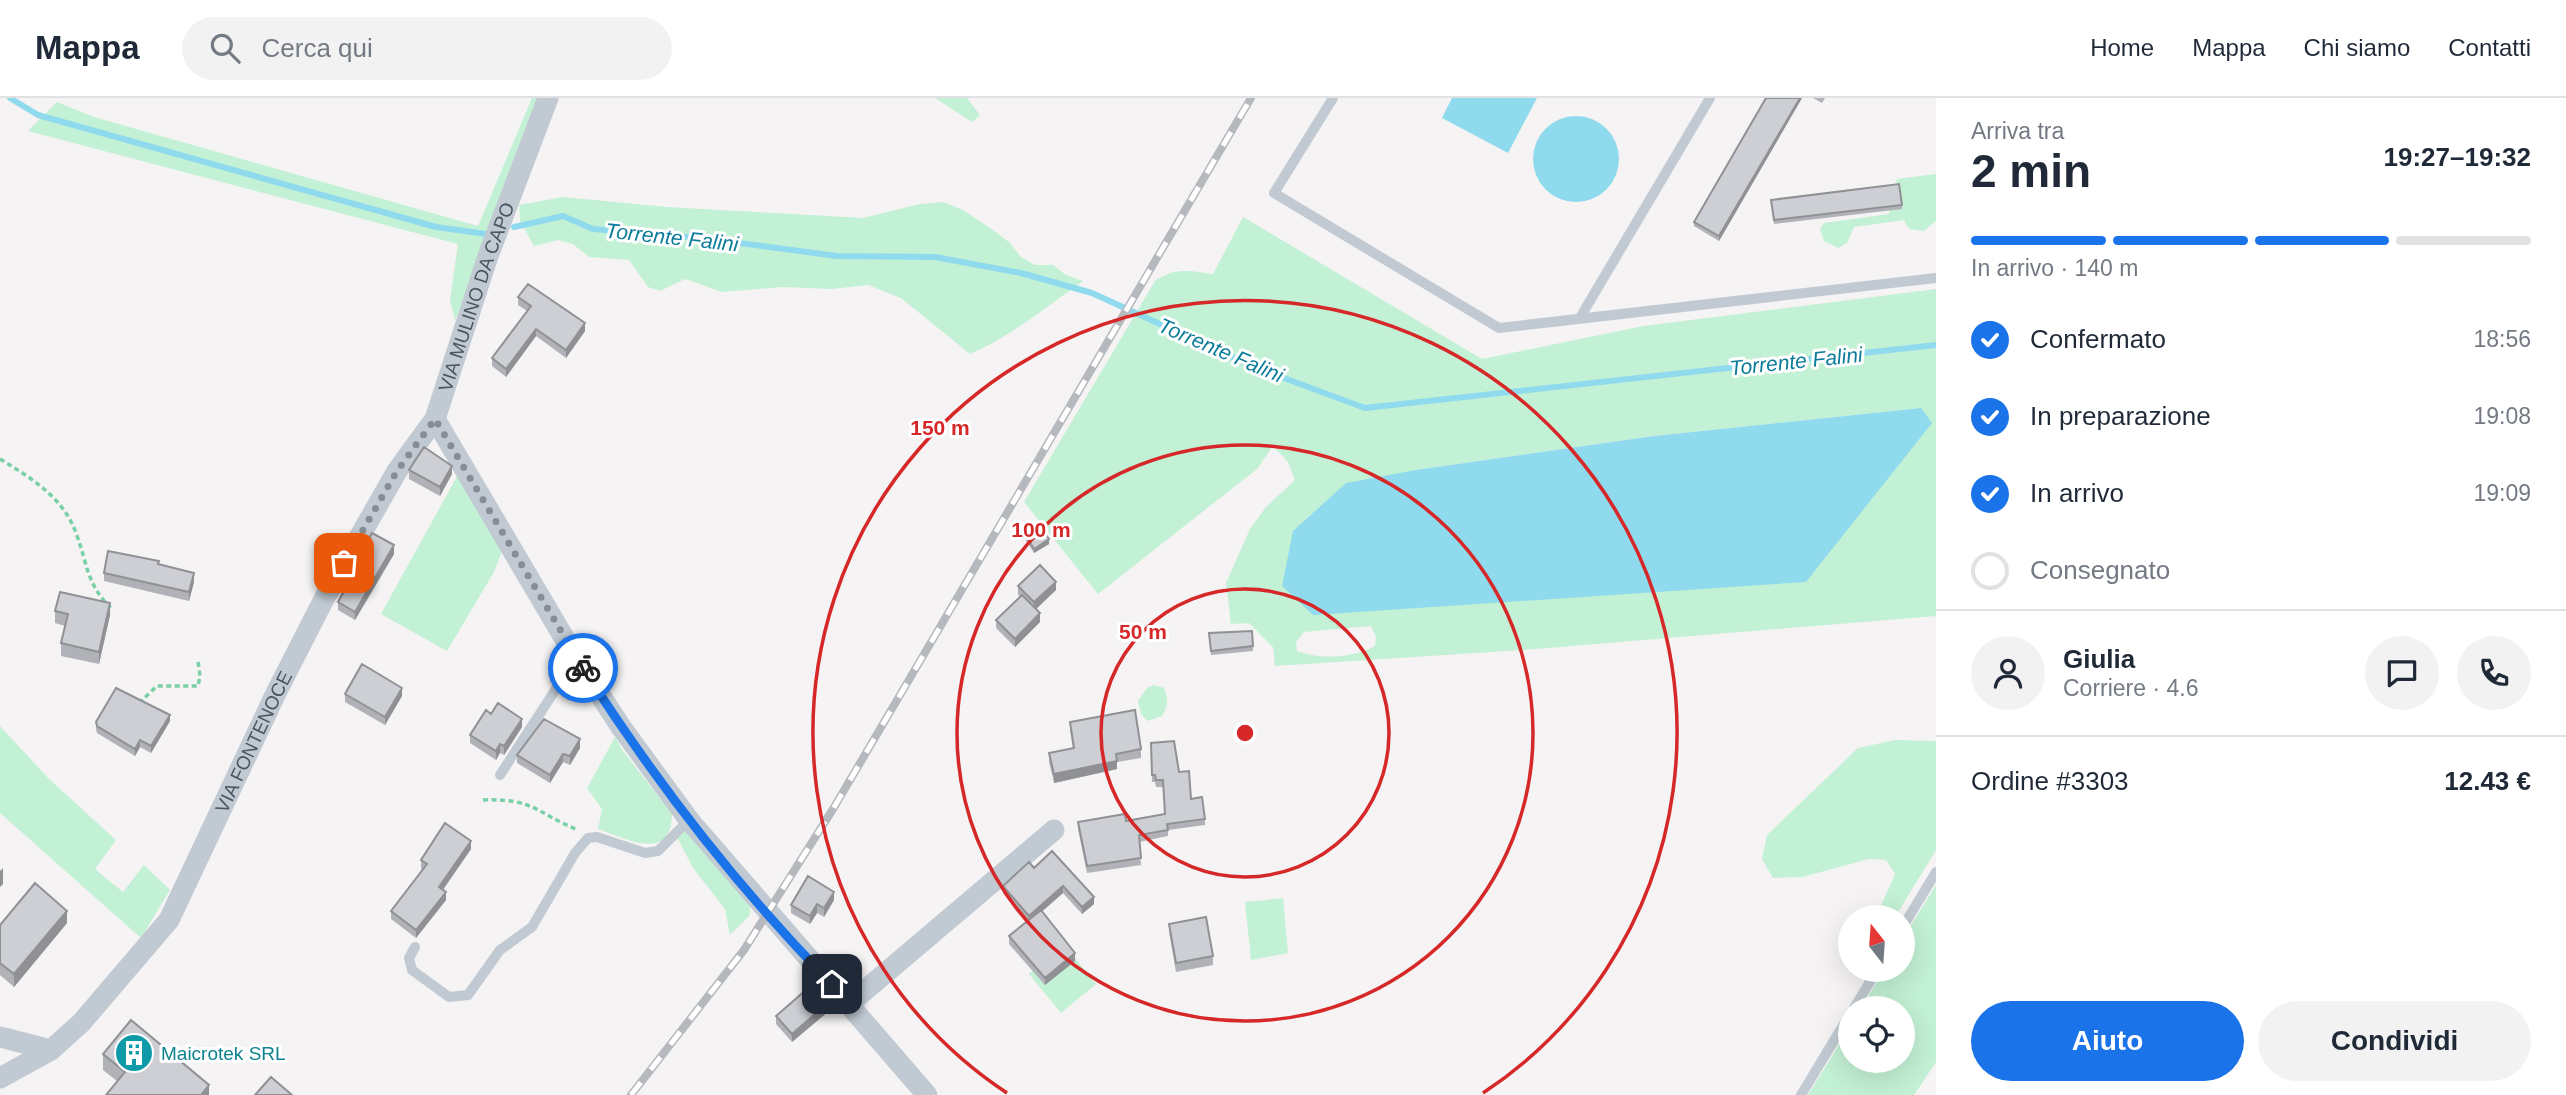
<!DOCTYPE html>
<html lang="it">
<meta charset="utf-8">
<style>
body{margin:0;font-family:Arial,sans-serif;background:#f2f2f3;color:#1f2937;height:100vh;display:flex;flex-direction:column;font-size:26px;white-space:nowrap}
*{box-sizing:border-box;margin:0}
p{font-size:23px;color:#747a83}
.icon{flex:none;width:38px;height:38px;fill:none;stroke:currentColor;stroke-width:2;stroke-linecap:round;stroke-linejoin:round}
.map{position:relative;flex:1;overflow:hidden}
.details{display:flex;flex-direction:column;background:#fff;width:630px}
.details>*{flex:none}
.needle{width:46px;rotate:343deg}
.tools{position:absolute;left:1838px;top:807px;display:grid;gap:14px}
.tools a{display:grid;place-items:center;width:77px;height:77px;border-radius:50%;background:#fff;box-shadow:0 7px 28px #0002;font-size:35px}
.pin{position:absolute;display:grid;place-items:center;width:60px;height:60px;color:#fff;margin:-30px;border-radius:14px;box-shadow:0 4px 10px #0006}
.courier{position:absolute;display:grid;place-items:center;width:70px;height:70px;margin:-35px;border:5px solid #1a73e8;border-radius:50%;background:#fff;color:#222;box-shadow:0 2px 9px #0007}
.summary em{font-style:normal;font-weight:600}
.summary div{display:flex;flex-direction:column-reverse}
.summary{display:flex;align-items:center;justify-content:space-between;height:119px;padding:0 35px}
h1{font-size:46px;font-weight:600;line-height:52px}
.bar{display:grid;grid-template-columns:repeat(4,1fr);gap:10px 7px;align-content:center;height:84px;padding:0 35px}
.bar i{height:9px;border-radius:5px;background:#e0e1e3}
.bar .selected{background:#1a73e8}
.bar p{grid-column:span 4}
.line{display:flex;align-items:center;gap:18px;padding:0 35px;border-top:2px solid #e0e1e3}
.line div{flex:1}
.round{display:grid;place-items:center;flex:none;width:74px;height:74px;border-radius:37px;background:#f2f2f3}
ol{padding:0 35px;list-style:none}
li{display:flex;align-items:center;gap:21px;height:77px}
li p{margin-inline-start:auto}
li .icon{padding:7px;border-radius:50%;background:#1a73e8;color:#fff;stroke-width:4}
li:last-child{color:#747a83}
li i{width:38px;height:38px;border:4px solid #e0e1e3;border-radius:50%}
.primary-button{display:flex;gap:14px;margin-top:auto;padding:14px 35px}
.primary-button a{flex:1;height:80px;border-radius:42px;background:#1a73e8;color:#fff;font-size:28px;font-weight:600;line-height:80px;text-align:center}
.primary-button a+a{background:#f2f2f3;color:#1f2937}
header{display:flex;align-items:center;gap:42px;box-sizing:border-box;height:98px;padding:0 35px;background:#fff;border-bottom:2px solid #e0e1e3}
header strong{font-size:33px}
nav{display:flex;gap:38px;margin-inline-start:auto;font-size:24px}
.search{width:490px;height:63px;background:#f2f2f3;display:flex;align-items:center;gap:18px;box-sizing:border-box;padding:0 24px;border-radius:38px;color:#747a83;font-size:26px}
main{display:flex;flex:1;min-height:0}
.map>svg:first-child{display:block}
.green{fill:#c3f1d5;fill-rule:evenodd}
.water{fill:#90daee}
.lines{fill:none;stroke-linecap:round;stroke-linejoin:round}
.stream{stroke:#90daee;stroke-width:6}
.path{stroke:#7ad0a6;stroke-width:3.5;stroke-dasharray:5 3.5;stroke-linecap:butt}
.service{stroke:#c1cad2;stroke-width:10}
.minor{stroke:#c1cad2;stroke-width:21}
.rail-casing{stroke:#b5b8bd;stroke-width:8}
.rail{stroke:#fff;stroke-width:5;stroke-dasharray:16;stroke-linecap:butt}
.wall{fill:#b0b2b7}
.shaded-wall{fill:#909195}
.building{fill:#cdcfd5;stroke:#909195;stroke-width:2}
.done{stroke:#868d94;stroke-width:7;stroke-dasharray:0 12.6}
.route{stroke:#1a73e8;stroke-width:9}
.ring{fill:none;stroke:#d62828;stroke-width:3.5}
.labels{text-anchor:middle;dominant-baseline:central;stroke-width:6;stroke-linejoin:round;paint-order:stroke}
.street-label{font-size:19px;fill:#4a5661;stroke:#fff}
.culture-label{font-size:19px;fill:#0d838f;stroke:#fff;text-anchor:start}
.water-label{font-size:21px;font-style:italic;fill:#0c7c9b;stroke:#fff}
.centre{fill:#d62828;stroke:#fff;stroke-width:3.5}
.ring-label{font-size:21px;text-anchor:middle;font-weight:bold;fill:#d62828;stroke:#fff;stroke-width:6;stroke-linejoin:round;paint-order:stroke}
</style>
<header>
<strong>Mappa</strong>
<div class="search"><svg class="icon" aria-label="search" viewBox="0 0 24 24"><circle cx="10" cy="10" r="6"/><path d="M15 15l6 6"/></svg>Cerca qui</div>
<nav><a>Home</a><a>Mappa</a><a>Chi siamo</a><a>Contatti</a></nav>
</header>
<main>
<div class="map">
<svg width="1936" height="997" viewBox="0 0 1936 997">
<rect width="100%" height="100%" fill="#f5f3f3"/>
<path class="green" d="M532,0H539L467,197L455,222L450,202L458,146L28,33L57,4L94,19L478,128Z
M935,0H967L980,17L972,24Z
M1936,76V123L1924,133L1909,131L1904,122L1854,129L1847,145L1838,150L1824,143L1820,131L1824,125L1889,116L1897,81Z
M563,99L667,109L863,120L920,106L943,104L963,112L993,132L1010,145L1021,159L1035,167H1053L1066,177L1083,183C1046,209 1012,238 970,256L901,200L868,187L832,191L782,189L722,194L685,181L660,193L648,189L629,162L589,159L573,146L558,142L534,148L520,123L519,107Z
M1243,119L1482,261L1643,228L1936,191V518L1536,551L1275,568L1273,549L1249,525L1231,526L1226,485L1250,431L1266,409L1295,382L1288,364L1273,348L1257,371L1098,496L1024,404L1155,183C1175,169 1190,173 1213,176ZM1920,310L1416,372L1654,338ZM1371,528L1376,539L1375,548C1354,560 1320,562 1297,553L1296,544L1304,534Z
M460,373L503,451L494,474L447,553L381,516Z
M1154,587L1164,590C1169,601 1168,608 1162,618L1148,623L1141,616L1138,603L1147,590Z
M0,628L49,681L116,742L95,771L123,794L144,767L170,792L141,840L0,715Z
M615,639L623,653L672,716C671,766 625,740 598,731L602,711L587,690Z
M1895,642L1936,643V752L1895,819H1876L1895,776L1886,762L1869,761L1802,779L1773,780L1762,761L1767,737L1858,650Z
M684,731L750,808V817L730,837L725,811L693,770L677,739Z
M1936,787V964L1914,997H1808L1850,929V962H1902V910H1861L1884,872H1902V842Z
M1283,800L1288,855L1251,862L1245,804Z
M1065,847L1096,886L1061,915L1029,876Z"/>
<path class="water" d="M1452,0H1537L1508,55L1442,20Z
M1533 61a43 43 0 1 1 86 0a43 43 0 1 1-86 0Z
M1921,310L1932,325L1806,484L1313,517L1282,488L1293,433L1346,385L1416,372L1654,338Z"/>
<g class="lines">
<path class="stream" d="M10,0L38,17L436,129L486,136
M514,129L563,118L593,131L701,140L837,158L935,159L1021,175L1092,195L1254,269L1365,310L1936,247"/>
<path class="path" d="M0,361C31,380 63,399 76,435C88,467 86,486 112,511
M139,605L157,588H198L200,578L198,563
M483,702C534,700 536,715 578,732"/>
<path class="service" d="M1333,0L1274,95L1499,230L1936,180
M1581,218L1710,0
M500,677L576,560
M1902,830L1936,774
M415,849L409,860L412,872L449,899L468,897L500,852L532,829L575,755L588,740L597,739L645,755L658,753L689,722
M1854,910L1877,872
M1801,997L1850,916"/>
<g class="minor">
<path d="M435,321L576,560L621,629L689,722L927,997"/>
<path d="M850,905L1054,732"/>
<path d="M0,939L51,952L0,980"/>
<path id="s1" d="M51,952L81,925L169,822L276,595L324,501L397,373L435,321L488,158L548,0"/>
</g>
<defs>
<path id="rail" d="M631,997L744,852L833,711L1251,0"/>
</defs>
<use href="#rail" class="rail-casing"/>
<use href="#rail" class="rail"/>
</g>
<path class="wall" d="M1766,0H1802L1719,143L1694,128V124Z
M1813,0H1825L1822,5Z
M1771,106L1902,107V111L1774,126Z
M518,199L585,233L566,260L536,238L506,279L492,268V260L527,213L518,207Z
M409,372L452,376L440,398L409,381Z
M1025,436L1049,446L1034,455L1025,441Z
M394,456L355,522L338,512V504L350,481V473Z
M159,466L194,484L189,503L104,483V475Z
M1018,488L1056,492L1036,511L1040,524L1015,549L996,530V522L1020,498L1018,497Z
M55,513L110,517L99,566L61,558V545L65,528L55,525Z
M1252,533L1253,553L1211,557L1209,535Z
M345,596L402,598L385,627L345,604Z
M491,616L522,629L504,657L500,655L496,662L470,645V637Z
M170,623L151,655L140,649L135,658L97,635L96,631V624Z
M1070,624L1141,651V660L1117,664V671L1054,685L1049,664V655L1073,650L1070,632Z
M1151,645L1179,674L1191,701L1205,721V727L1168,732V738L1139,744L1141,767L1087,775L1078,731V724L1126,723L1165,716L1163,689H1156L1155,684H1152Z
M580,650L570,667L563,664L550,685L517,665V657Z
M471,751L443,792L446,802L416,840L391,821V813L422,772L421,770V762Z
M1034,770L1094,806L1082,816L1063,795L1042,813L1075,863L1045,887L1009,846V838L1028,823L1003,795V788Z
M834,802L824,819L817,815L810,826L791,815V807Z
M67,825L14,889L0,877V827Z
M1169,826L1213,858V867L1176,874L1169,834Z
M830,912L792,944L776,926V918Z
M103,956L209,997L117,983L103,972Z"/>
<path class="shaded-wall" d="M1800,0H1802L1719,143V138Z
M585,225V233L566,260V252Z
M536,231V238L506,279V271Z
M452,368V376L440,398V389Z
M1049,441V446L1034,455V451Z
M394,447V456L355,522V514Z
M194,475V484L189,503V494Z
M1056,484V492L1034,513V504Z
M110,505V517L99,566V554Z
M1040,515V524L1015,549V541Z
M402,590V598L385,627V619Z
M170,617V623L151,655V648Z
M522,621V629L504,657V648Z
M580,641V650L570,667V658Z
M140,642V649L135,658V651Z
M500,646V655L496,662V653Z
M563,656V664L550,685V677Z
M1117,663V671L1054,685V676Z
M471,743V751L439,797V789Z
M3,770V786L0,789V773Z
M1063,788V795L1029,825V818Z
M446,794V802L416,840V832Z
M834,794V802L824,819V810Z
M1094,799V806L1082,816V809Z
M817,806V815L810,826V818Z
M67,813V825L14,889V876Z
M1075,855V863L1045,887V880Z
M830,903V912L792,944V936Z
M209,987V997H201Z"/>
<path class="building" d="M1766,0H1800L1719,138L1694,124Z
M1899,86L1902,107L1774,122L1771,102Z
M528,186L585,225L566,252L536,231L506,271L492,260L531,208L518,199Z
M424,349L452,368L440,389L409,372Z
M1039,427L1049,441L1034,451L1025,436Z
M372,435L394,447L355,514L338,504L354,475L350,473Z
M108,453L159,463L158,466L194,475L189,494L104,475Z
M1040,467L1056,484L1034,504L1018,488Z
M60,494L110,505L99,554L61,545L68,516L55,513Z
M1022,497L1040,515L1015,541L996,522Z
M1252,533L1253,548L1211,553L1209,535Z
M362,566L402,590L385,619L345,596Z
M116,590L170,617L151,648L140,642L135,651L97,628L96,624Z
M498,605L522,621L504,648L500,646L496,653L470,637L486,612L491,616Z
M1135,612L1141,651L1116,656L1117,663L1054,676L1049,655L1074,650L1070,624Z
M544,621L580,641L570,658L563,656L550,677L517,657Z
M1174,643L1179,674L1189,673L1191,701L1202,699L1205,721L1167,726L1168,732L1139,737L1141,760L1087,768L1078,724L1125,716L1126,723L1165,716L1163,682H1156L1155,677H1152L1151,645Z
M445,725L471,743L439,789L446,794L416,832L391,813L427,766L421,762Z
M1052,753L1094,799L1082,809L1063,788L1029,818L1003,788L1029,764L1034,770Z
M808,778L834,794L824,810L817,806L810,818L791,807Z
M35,785L67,813L14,876L0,865V827Z
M1041,812L1075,855L1045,880L1009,838Z
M1206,819L1213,858L1176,865L1169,826Z
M814,885L830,903L792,936L776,918Z
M131,922L209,987L201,997H106L125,974L103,956Z
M271,979L292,997H255Z"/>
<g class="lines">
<path class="done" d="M344,465L397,373L435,321L583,570"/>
<path class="route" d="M583,570C655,683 738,790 832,886"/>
</g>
<g class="ring">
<circle cx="1245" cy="635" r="144"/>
<circle cx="1245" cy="635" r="288"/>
<path d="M1007 995A432 432 0 1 1 1483 995"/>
</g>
<defs>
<symbol id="building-disc" viewBox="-11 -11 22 22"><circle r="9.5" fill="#0f9aa8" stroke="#fff"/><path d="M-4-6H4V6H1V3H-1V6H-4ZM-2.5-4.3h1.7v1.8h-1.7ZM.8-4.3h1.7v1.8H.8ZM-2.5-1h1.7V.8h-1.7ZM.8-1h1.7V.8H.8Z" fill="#fff"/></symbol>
</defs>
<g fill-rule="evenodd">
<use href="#building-disc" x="112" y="933" width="44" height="44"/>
</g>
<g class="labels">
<g class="street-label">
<text stroke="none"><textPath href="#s1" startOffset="873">VIA MULINO DA CAPO</textPath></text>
<text stroke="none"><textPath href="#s1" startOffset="373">VIA FONTENOCE</textPath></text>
</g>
<g class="culture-label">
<text x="161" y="955">Maicrotek SRL</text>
</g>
<g class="water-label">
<text transform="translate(672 139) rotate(6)">Torrente Falini</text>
<text transform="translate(1221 252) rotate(23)">Torrente Falini</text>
<text transform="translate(1796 263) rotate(-6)">Torrente Falini</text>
</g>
</g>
<circle cx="1245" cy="635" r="10" class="centre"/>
<g class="ring-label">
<text x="940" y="337">150 m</text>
<text x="1041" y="439">100 m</text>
<text x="1143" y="541">50 m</text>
</g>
</svg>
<div class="tools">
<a><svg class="needle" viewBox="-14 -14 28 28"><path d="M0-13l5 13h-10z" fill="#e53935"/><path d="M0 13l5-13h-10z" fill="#747a83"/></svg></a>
<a><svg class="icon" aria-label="locate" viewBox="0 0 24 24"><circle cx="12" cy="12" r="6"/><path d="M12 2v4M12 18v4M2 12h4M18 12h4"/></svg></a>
</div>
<div class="pin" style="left:344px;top:465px;background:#ea580c"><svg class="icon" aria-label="bag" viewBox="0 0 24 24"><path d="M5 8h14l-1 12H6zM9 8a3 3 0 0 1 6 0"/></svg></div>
<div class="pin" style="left:832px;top:886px;background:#1f2937"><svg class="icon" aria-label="home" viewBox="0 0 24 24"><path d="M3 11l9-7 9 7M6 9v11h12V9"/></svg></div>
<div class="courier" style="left:583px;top:570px"><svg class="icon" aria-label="bike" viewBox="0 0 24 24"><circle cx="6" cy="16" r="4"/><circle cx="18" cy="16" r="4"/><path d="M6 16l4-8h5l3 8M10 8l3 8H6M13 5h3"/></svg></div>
</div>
<section class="details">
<div class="summary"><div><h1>2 min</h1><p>Arriva tra</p></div><em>19:27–19:32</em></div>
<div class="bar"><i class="selected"></i><i class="selected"></i><i class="selected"></i><i></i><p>In arrivo · 140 m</p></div>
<ol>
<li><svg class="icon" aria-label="check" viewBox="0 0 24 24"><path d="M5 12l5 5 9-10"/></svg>Confermato<p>18:56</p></li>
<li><svg class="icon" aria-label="check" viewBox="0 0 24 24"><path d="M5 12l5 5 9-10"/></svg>In preparazione<p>19:08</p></li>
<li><svg class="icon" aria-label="check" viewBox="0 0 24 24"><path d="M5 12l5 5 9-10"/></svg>In arrivo<p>19:09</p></li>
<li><i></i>Consegnato</li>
</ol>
<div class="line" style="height:126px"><a class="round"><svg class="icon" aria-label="person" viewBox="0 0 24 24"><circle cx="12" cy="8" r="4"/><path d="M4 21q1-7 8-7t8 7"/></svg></a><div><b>Giulia</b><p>Corriere · 4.6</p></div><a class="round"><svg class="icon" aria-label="chat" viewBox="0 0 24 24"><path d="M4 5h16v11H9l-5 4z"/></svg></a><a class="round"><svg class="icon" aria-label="phone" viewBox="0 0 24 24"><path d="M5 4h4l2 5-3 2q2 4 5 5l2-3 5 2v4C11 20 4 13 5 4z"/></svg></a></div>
<div class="line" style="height:91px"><div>Ordine #3303</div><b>12.43 €</b></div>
<div class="primary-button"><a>Aiuto</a><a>Condividi</a></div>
</section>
</main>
